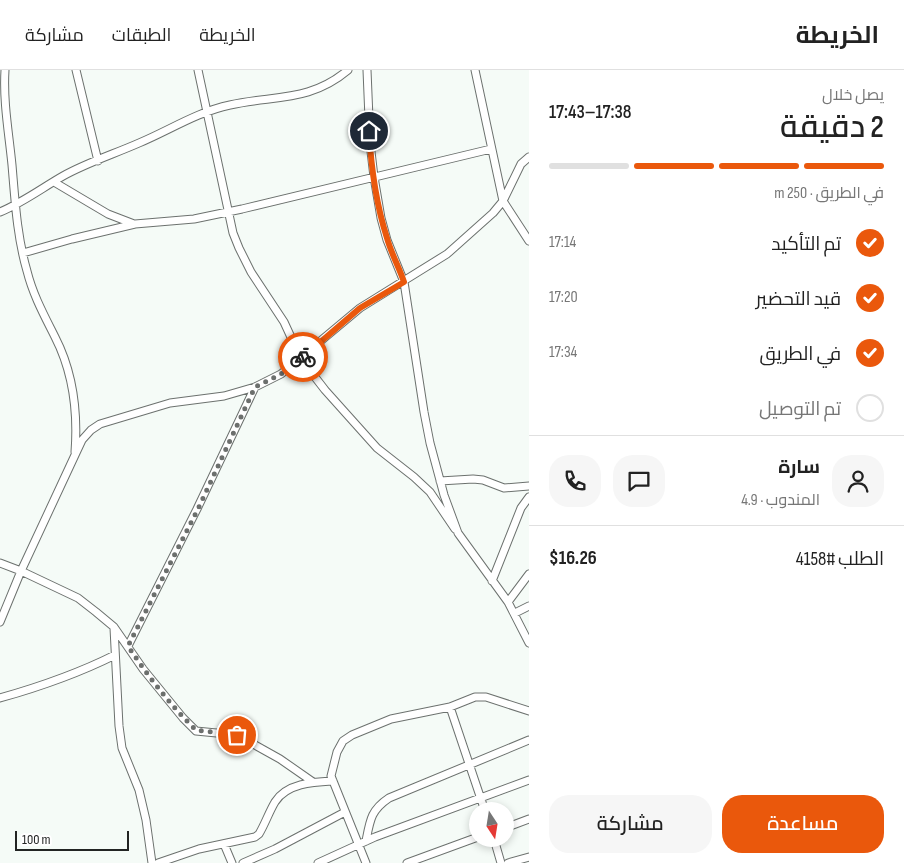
<!DOCTYPE html>
<html lang="ar">
<meta charset="utf-8">
<style>
body{margin:0;font-family:"Sofia Sans Condensed",Cairo,sans-serif;background:#f6f6f6;color:#222;direction:rtl;height:100vh;display:flex;flex-direction:column;font-size:19px;white-space:nowrap}
*{box-sizing:border-box;margin:0}
p{font-size:16px;color:#767676}
.icon{flex:none;width:28px;height:28px;fill:none;stroke:currentColor;stroke-width:2;stroke-linecap:round;stroke-linejoin:round}
.map{position:relative;flex:1;overflow:hidden;direction:ltr}
.side{display:flex;flex-direction:column;background:#fff;width:375px}
.side>*{flex:none}
.needle{width:32px;rotate:168deg}
.controls{position:absolute;left:469px;top:732px;display:grid;gap:10px}
.controls a{display:grid;place-items:center;width:45px;height:45px;border-radius:50%;background:#fff;box-shadow:0 2px 8px #0003;font-size:25px}
.scale{position:absolute;left:15px;bottom:12px;width:114px;box-sizing:border-box;padding-left:5px;border:2px solid #222423;border-top:0;font-size:14px;line-height:18px;white-space:nowrap;color:#222423;-webkit-text-stroke:4px #fff;paint-order:stroke}
.pin{position:absolute;display:grid;place-items:center;width:42px;height:42px;color:#fff;margin:-21px;border:2px solid #fff;border-radius:50%;box-shadow:0 1px 5px #0007}
.courier{position:absolute;display:grid;place-items:center;width:50px;height:50px;margin:-25px;border:4px solid #ea580c;border-radius:50%;background:#fff;color:#222;box-shadow:0 1px 6px #0007}
.summary em{font-style:normal;font-weight:600}
.summary div{display:flex;flex-direction:column-reverse}
.summary{display:flex;align-items:center;justify-content:space-between;height:85px;padding:0 20px}
h1{font-size:32px;font-weight:600;line-height:38px}
.bar{display:grid;grid-template-columns:repeat(4,1fr);gap:8px 5px;align-content:center;height:60px;padding:0 20px}
.bar i{height:6px;border-radius:4px;background:#e0e0e0}
.bar .on{background:#ea580c}
.bar p{grid-column:span 4}
.line{display:flex;align-items:center;gap:12px;padding:0 20px;border-top:1px solid #e0e0e0}
.line div{flex:1}
.round{display:grid;place-items:center;flex:none;width:52px;height:52px;border-radius:20px;background:#f6f6f6}
ol{padding:0 20px;list-style:none}
li{display:flex;align-items:center;gap:15px;height:55px}
li p{margin-inline-start:auto}
li .icon{padding:5px;border-radius:50%;background:#ea580c;color:#fff;stroke-width:4}
li:last-child{color:#767676}
li i{width:28px;height:28px;border:2px solid #e0e0e0;border-radius:50%}
.button{display:flex;gap:10px;margin-top:auto;padding:10px 20px}
.button a{flex:1;height:58px;border-radius:20px;background:#ea580c;color:#fff;font-size:20px;font-weight:600;line-height:58px;text-align:center}
.button a+a{background:#f6f6f6;color:#222}
header{display:flex;align-items:center;gap:30px;box-sizing:border-box;height:70px;padding:0 25px;background:#fff;border-bottom:1px solid #e0e0e0}
header strong{font-size:24px}
nav{display:flex;gap:28px;margin-inline-start:auto;font-size:18px}
main{display:flex;flex:1;min-height:0}
.map>svg:first-child{display:block}
.lines{fill:none;stroke-linecap:round;stroke-linejoin:round}
.minor-casing{stroke:#6c716e;stroke-width:9}
.minor{stroke:#fff;stroke-width:7}
.done{stroke:#6c6f6d;stroke-width:5;stroke-dasharray:0 9}
.route{stroke:#ea580c;stroke-width:6}
</style>
<header>
<strong>الخريطة</strong>
<nav><a>الخريطة</a><a>الطبقات</a><a>مشاركة</a></nav>
</header>
<main>
<section class="side">
<div class="summary"><div><h1>2 دقيقة</h1><p>يصل خلال</p></div><em>17:38–17:43</em></div>
<div class="bar"><i class="on"></i><i class="on"></i><i class="on"></i><i></i><p>في الطريق · 250 m</p></div>
<ol>
<li><svg class="icon" aria-label="check" viewBox="0 0 24 24"><path d="M5 12l5 5 9-10"/></svg>تم التأكيد<p>17:14</p></li>
<li><svg class="icon" aria-label="check" viewBox="0 0 24 24"><path d="M5 12l5 5 9-10"/></svg>قيد التحضير<p>17:20</p></li>
<li><svg class="icon" aria-label="check" viewBox="0 0 24 24"><path d="M5 12l5 5 9-10"/></svg>في الطريق<p>17:34</p></li>
<li><i></i>تم التوصيل</li>
</ol>
<div class="line" style="height:90px"><a class="round"><svg class="icon" aria-label="person" viewBox="0 0 24 24"><circle cx="12" cy="8" r="4"/><path d="M4 21q1-7 8-7t8 7"/></svg></a><div><b>سارة</b><p>المندوب · 4.9</p></div><a class="round"><svg class="icon" aria-label="chat" viewBox="0 0 24 24"><path d="M4 5h16v11H9l-5 4z"/></svg></a><a class="round"><svg class="icon" aria-label="phone" viewBox="0 0 24 24"><path d="M5 4h4l2 5-3 2q2 4 5 5l2-3 5 2v4C11 20 4 13 5 4z"/></svg></a></div>
<div class="line" style="height:65px"><div>الطلب #4158</div><b>$16.26</b></div>
<div class="button"><a>مساعدة</a><a>مشاركة</a></div>
</section>
<div class="map">
<svg width="529" height="793" viewBox="0 0 529 793">
<rect width="100%" height="100%" fill="#f5fbf7"/>
<g class="lines">
<defs>
<path id="minor" d="M5,0C3,32 9,64 12,95C15,130 17,167 27,201C33,225 44,245 55,267C74,304 78,342 75,382
M76,0L98,91
M198,0L233,163L239,178L251,202L284,252L301,289L325,320L377,378L414,407L430,422L455,459
M367,0L370,73L374,107L381,148L387,170L404,212L424,342L430,373L444,425L458,463L508,532L529,573
M475,0L503,131L529,171
M54,112L108,144L134,154
M0,142C22,133 42,118 63,106C86,93 114,84 139,73C170,60 197,42 230,35C275,25 310,32 348,0
M23,183L72,169L135,154L194,149L242,139L491,79
M440,411L473,409L483,410L504,418L529,416
M0,493L21,501L78,528L96,542L114,557L143,599L183,648L196,661L237,665L280,689L313,712
M492,511L521,438L529,427
M508,532L529,504
M515,543L529,536
M0,552L21,501L75,385L82,370L91,360L100,354L170,333L224,326L255,317L281,304L360,238L447,184L493,143L503,131L521,94L529,87
M114,558L119,656L122,678L139,720L146,750L152,793
M128,576L197,439L255,317
M0,628C39,617 79,603 115,585
M450,637L485,741
M505,758L529,749
M494,769L501,793
M366,771C370,750 371,740 389,728L529,670
M224,774L232,793
M158,793L199,779L255,767L259,764C265,754 269,742 275,732C287,713 314,712 333,711
M243,793L275,779L345,742
M318,793L375,767L529,710
M366,793L331,706L337,682L343,671L352,665L391,649L450,637L475,627H486L529,641
M407,793L478,767
M508,793L529,787"/>
</defs>
<use href="#minor" class="minor-casing"/>
<use href="#minor" class="minor"/>
</g>
<g class="lines">
<path class="done" d="M237,665L196,660C170,635 148,606 128,576L198,439L255,317L281,304L303,287"/>
<path class="route" d="M303,287L360,238L404,212C399,197 391,183 387,168C376,134 371,96 369,61"/>
</g>
</svg>
<div class="controls">
<a><svg class="needle" viewBox="-14 -14 28 28"><path d="M0-13l5 13h-10z" fill="#e53935"/><path d="M0 13l5-13h-10z" fill="#767676"/></svg></a>
</div>
<div class="scale">100 m</div>
<div class="pin" style="left:237px;top:665px;background:#ea580c"><svg class="icon" aria-label="bag" viewBox="0 0 24 24"><path d="M5 8h14l-1 12H6zM9 8a3 3 0 0 1 6 0"/></svg></div>
<div class="pin" style="left:369px;top:61px;background:#1f2937"><svg class="icon" aria-label="home" viewBox="0 0 24 24"><path d="M3 11l9-7 9 7M6 9v11h12V9"/></svg></div>
<div class="courier" style="left:303px;top:287px"><svg class="icon" aria-label="bike" viewBox="0 0 24 24"><circle cx="6" cy="16" r="4"/><circle cx="18" cy="16" r="4"/><path d="M6 16l4-8h5l3 8M10 8l3 8H6M13 5h3"/></svg></div>
</div>
</main>
